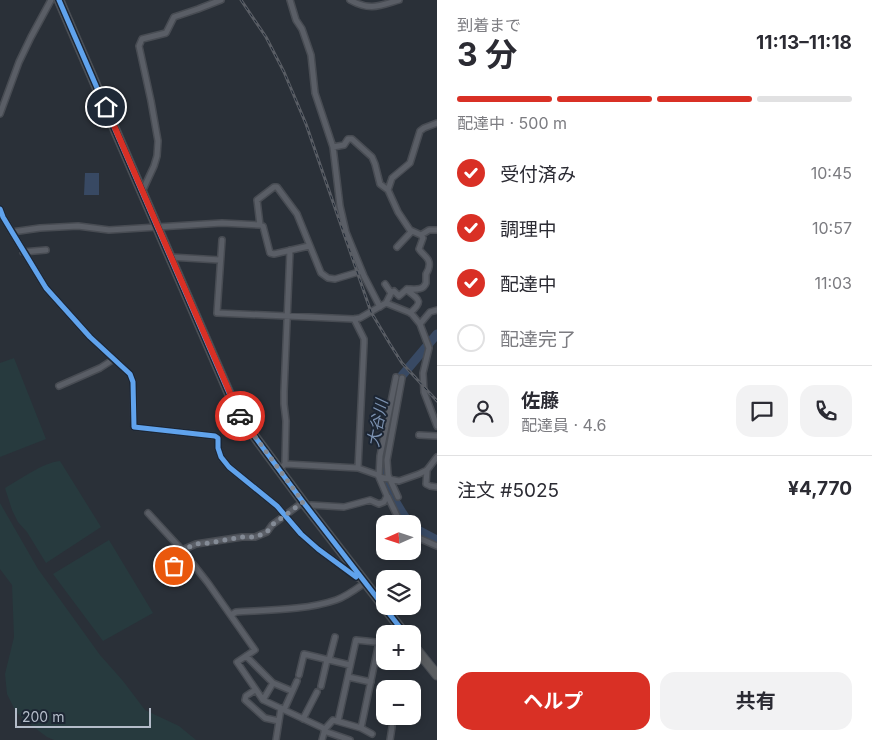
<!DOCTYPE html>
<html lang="ja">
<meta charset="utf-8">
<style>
body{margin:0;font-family:Inter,"Noto Sans JP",sans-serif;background:#f2f2f3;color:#2b2b33;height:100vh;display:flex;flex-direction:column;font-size:19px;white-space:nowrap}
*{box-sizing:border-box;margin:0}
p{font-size:16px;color:#7c7c81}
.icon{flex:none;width:28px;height:28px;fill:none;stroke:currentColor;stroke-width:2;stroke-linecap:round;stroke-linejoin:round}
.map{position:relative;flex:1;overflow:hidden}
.drawer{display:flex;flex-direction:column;background:#fff;width:435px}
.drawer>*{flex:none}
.needle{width:32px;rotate:267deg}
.tools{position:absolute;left:376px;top:515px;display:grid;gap:10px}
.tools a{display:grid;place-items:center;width:45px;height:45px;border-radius:10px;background:#fff;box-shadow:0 2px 8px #0003;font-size:25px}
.scale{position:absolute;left:15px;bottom:12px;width:136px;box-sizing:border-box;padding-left:5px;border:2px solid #b4bcc9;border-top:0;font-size:14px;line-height:18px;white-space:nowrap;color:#b4bcc9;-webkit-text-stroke:4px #1d2633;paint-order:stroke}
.pin{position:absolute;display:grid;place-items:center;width:42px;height:42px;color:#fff;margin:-21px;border:2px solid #fff;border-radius:50%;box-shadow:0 1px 5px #0007}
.courier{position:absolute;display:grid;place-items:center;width:50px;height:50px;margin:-25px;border:4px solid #d93025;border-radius:50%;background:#fff;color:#222;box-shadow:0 1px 6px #0007}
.overview em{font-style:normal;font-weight:700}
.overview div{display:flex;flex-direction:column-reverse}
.overview{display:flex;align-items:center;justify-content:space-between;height:85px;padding:0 20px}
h1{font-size:32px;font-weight:700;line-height:38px}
.bar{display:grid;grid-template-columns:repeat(4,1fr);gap:8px 5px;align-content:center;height:60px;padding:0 20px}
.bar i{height:6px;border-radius:4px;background:#e1e1e2}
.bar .active{background:#d93025}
.bar p{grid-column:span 4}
.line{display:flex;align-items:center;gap:12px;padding:0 20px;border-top:1px solid #e1e1e2}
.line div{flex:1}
.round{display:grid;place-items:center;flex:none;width:52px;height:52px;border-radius:15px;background:#f2f2f3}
ol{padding:0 20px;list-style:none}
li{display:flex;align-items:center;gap:15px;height:55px}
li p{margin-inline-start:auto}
li .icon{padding:5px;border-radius:50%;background:#d93025;color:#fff;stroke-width:4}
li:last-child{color:#7c7c81}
li i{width:28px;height:28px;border:2px solid #e1e1e2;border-radius:50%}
.action{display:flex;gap:10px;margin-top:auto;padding:10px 20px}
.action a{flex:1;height:58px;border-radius:15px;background:#d93025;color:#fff;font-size:20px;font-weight:700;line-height:58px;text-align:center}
.action a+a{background:#f2f2f3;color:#2b2b33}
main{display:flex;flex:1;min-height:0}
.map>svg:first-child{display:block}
.green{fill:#273a3e}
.water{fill:#384963}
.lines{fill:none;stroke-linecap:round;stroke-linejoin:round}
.river{stroke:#384963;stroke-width:9}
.street-casing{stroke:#484c53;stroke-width:8}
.highway-casing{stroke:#474c53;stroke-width:11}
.street{stroke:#5a5e66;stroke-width:5}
.highway{stroke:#5a5d60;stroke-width:9}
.rail-casing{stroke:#595d64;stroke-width:3}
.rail{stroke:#1d2633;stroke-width:1;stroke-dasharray:4;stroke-linecap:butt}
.cycleway-casing{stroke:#1d2633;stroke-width:8}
.cycleway{stroke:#60a3ed;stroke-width:5}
.done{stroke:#848b96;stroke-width:5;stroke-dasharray:0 9}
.route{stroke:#d93025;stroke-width:6}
.labels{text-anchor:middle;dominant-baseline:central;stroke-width:4;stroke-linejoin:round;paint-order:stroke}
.water-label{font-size:16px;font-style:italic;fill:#7c92b1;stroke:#1d2633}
</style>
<main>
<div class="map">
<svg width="437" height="740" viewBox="0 0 437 740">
<rect width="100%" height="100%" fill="#2a3038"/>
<path class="green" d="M14,358L46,439L0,457V363Z
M60,461L101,527L46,563L27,532L18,522L12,510L5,488C21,479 42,463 60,461Z
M0,503L38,569L100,655L123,681L145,710L179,726L196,740H54L47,737L27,722L16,712L7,694L5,674L14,637L12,585L0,569Z
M109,540L153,613L103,641L53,574Z"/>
<path class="water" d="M85,173H99V195H84Z"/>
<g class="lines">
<path class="river" d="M399,387L400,378L437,334
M386,451C385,457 383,465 384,471C387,489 399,509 410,524
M412,527L437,540"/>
<defs>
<path id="street" d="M290,0L296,20L302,29L311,55L315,93L333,147L340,206L346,232L364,276L380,307
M350,0C370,11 379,6 399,0
M0,114L19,62L31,37L51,0
M333,147L344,145L348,139H352L372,157L375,164L380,184L388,190L398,212L410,230L421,235L423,238L419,249C422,254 428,257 429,262C430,267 428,271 426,274C426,277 426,280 426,283C423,291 414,289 407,289L408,291C420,300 423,302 410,313
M388,190L392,178L410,163L420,131L424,128L437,123
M142,192L154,166L157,156L158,141L151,101L139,46L142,39L166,33L174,17L198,9L221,0
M0,209L3,217L12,232L46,288L90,337L130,374L133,382L134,427L215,436L218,438V448L221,457L229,467L277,506L301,534L318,549L358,578L360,579
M260,225L257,200L274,187H277L297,214L321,273L328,278L335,279L362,271
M12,232L40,228L78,226L109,230L222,223L260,225L263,226L270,253L274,254L309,246
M421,235L429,230H437
M222,240L217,313L354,319L360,318L386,303L411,313L420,324L429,348L423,373L424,392L437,426
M397,247L412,231
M23,252L46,250
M170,257L220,260
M385,284L391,293
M386,303L391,293L394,291L399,296L407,289
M354,319L364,339V343L358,468
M420,324L430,312L437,310
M396,377L380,456L379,477L399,481L419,474L427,470L437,457
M59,386L100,368L114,359
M419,435L437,436
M285,464L286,421L284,404V392L290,250
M283,466L285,464L358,468L378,475L387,496L384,502L379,504L370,500L344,507L311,505L308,508
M427,470L426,484L430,486L437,487
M387,496L388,497L401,524
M398,497L388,475L387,460L402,378
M148,513L182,550L208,583L255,650L237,662L263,700L325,729
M412,535L437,546
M182,550L196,544L242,537H255L267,532L272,525L303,502
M172,560L174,565L181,578
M157,566L185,555
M231,615L236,612C267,610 307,610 336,600C347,596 356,589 366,582
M246,656L273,683L292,691
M329,660L335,637
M299,675L304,654L350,665
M348,677L371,682
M321,686L327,660
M255,690L246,696L245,700L265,718L279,721
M263,700L273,683
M284,710L297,681
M303,719L317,692
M338,721L356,640L385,643
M361,728L379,642
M324,731L350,740
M276,740L281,708
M322,740L325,729L333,720L361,728L372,734
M390,740L392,727"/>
<path id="highway" d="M59,0L238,414L303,502L405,634
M412,644L437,675"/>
</defs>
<use href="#street" class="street-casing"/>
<use href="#highway" class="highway-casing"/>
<use href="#street" class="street"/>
<use href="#highway" class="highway"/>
<defs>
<path id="rail" d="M241,0L266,37L284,72L306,124L371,312L390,344L402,363L437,401"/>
</defs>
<use href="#rail" class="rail-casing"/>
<use href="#rail" class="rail"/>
<defs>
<path id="cycleway" d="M59,0L238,414L303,502L405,634
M0,209L3,217L12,232L46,288L90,337L130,374L133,382L134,427L215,436L218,438V448L221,457L229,467L277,506L301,534L318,549L356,577"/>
</defs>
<use href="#cycleway" class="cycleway-casing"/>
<use href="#cycleway" class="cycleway"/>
</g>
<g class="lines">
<path class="done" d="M174,566L172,560L186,555L182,550L196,544L209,543L242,537H256L267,532L272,525L303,502L240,416"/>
<path class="route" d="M106,107L240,416"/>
</g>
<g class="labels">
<g class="water-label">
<text transform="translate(377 423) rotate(-79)">大谷川</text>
</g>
</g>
</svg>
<div class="tools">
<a><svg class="needle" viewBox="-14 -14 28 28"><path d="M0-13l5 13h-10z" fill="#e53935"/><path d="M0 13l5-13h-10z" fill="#7c7c81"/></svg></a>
<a><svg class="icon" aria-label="layers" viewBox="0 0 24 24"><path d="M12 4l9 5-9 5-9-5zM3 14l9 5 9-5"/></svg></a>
<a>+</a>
<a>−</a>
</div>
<div class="scale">200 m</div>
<div class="pin" style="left:174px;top:566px;background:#ea580c"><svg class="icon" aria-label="bag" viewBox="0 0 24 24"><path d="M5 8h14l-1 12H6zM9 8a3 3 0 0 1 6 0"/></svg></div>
<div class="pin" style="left:106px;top:107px;background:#1f2937"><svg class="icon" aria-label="home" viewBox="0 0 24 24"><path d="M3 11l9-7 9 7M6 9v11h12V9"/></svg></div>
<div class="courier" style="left:240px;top:416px"><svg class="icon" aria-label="car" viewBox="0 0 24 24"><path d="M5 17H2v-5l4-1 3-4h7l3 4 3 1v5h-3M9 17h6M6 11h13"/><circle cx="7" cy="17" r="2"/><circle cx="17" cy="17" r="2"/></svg></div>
</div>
<section class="drawer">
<div class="overview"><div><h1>3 分</h1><p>到着まで</p></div><em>11:13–11:18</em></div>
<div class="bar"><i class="active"></i><i class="active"></i><i class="active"></i><i></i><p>配達中 · 500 m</p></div>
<ol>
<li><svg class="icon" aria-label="check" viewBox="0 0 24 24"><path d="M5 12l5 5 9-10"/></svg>受付済み<p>10:45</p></li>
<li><svg class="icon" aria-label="check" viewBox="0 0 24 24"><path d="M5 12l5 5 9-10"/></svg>調理中<p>10:57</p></li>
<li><svg class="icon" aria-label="check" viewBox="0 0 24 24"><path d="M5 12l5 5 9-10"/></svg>配達中<p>11:03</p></li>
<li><i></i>配達完了</li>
</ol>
<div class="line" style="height:90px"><a class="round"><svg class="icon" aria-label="person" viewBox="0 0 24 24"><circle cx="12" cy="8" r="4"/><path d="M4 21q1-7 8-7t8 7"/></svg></a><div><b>佐藤</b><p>配達員 · 4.6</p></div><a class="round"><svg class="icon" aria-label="chat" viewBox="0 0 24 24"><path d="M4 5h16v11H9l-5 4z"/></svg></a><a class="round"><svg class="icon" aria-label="phone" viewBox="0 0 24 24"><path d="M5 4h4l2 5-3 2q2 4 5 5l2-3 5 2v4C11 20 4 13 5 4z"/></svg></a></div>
<div class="line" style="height:65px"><div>注文 #5025</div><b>¥4,770</b></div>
<div class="action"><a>ヘルプ</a><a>共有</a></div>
</section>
</main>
